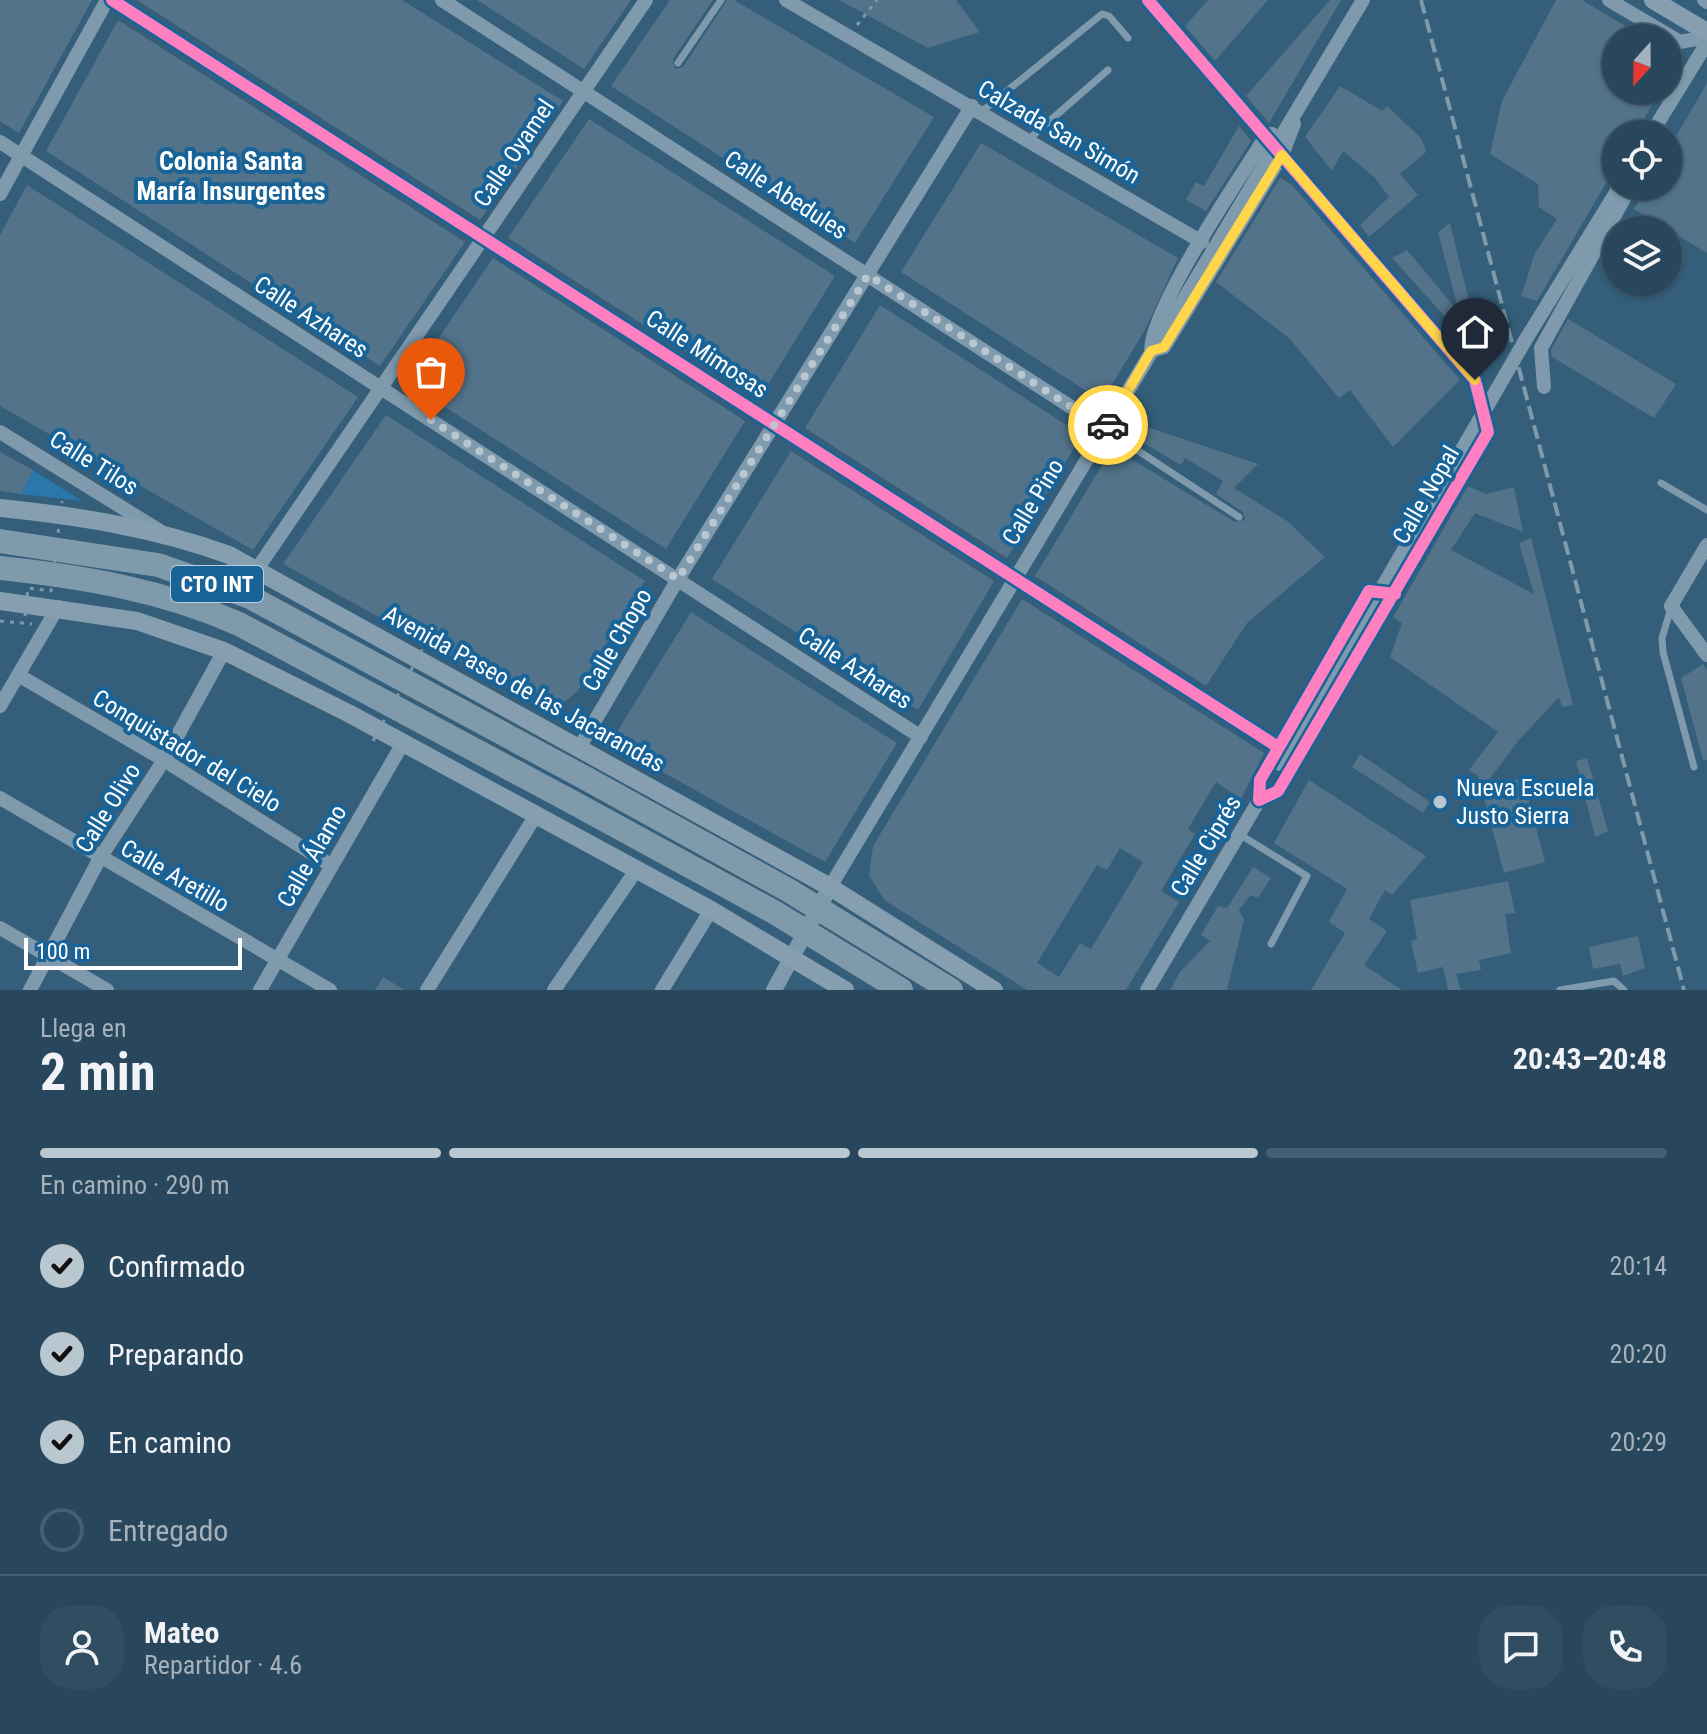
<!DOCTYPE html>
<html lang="es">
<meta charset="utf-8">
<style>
body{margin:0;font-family:"Roboto Condensed",sans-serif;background:#304d62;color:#f1f3f6;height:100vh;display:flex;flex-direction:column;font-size:30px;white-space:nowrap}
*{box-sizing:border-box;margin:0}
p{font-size:26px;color:#a5b1bb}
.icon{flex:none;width:44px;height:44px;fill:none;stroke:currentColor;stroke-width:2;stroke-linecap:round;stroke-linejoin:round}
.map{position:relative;height:990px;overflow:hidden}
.drawer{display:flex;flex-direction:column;background:#28465c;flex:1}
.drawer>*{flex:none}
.needle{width:52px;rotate:201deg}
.buttons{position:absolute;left:1602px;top:24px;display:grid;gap:16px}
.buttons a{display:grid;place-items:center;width:80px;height:80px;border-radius:50%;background:#28465c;box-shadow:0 2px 6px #0004,0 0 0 2px #445e72;font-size:40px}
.scale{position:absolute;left:24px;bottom:20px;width:218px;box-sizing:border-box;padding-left:8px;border:4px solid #fff;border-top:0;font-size:22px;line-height:28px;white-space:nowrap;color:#fff;-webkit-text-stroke:6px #186397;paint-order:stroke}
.pin{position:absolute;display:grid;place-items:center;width:68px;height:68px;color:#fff;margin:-82px -34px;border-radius:50% 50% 50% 0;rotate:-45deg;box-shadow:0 0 8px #0007}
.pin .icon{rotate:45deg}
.courier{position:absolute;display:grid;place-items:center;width:80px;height:80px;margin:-40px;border:6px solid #ffd54a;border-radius:50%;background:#fff;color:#222;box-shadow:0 2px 10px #0007}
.overview em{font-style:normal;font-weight:700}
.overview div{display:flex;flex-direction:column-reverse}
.overview{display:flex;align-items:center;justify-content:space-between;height:136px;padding:0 40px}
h1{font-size:52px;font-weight:700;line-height:60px}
.bar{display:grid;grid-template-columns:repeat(4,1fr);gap:12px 8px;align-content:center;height:96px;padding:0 40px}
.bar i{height:10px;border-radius:6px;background:#445e72}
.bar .on{background:#b8c7d0}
.bar p{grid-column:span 4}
.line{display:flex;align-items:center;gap:20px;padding:0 40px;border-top:2px solid #445e72}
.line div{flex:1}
.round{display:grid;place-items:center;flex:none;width:84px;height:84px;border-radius:32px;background:#304d62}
ol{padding:0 40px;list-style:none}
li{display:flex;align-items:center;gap:24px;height:88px}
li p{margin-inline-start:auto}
li .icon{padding:8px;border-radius:50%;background:#b8c7d0;color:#111;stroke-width:4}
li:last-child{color:#a5b1bb}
li i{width:44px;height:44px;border:4px solid #445e72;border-radius:50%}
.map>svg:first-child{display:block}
.green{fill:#2a78ab}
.building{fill:#527389;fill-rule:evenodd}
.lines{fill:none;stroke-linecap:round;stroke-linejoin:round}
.path{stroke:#7f9aad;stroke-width:3;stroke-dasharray:4 6;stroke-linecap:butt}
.service{stroke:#7f9aad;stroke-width:7}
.minor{stroke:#7f9aad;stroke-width:14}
.tertiary{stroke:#7f9aad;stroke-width:16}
.secondary{stroke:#859fb1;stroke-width:18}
.motorway{stroke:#7f9aab;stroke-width:24}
.rail{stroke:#7f9aab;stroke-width:4;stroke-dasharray:14 6;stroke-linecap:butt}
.path-bridge{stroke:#7f9aad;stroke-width:3;stroke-dasharray:4 6;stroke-linecap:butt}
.minor-bridge{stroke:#7f9aad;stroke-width:14}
.motorway-bridge{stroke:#7f9aab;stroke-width:24}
.cycleway-casing{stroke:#186397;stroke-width:17}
.cycleway{stroke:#ff80c0;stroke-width:12}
.done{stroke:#b8c7d0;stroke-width:8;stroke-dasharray:0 14.4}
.route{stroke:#ffd54a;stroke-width:10}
.poi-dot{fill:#b8c7d0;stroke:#186397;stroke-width:3}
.labels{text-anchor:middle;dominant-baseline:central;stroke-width:8;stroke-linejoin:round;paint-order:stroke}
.shield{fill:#186397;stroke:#bad0e0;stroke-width:2}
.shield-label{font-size:22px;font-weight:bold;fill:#fff}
.street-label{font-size:24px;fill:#fff;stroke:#186397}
.poi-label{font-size:24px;fill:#fff;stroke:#186397;text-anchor:start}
.neighbourhood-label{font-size:26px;font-weight:bold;fill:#fff;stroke:#186397}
</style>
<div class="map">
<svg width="1707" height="990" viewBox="0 0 1707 990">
<rect width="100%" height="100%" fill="#355e7a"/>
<path class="green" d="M33,470L82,501L21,494Z"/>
<path class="building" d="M0,0H92L19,133L0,121Z
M137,0H402L563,101L480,220Z
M477,0H631L584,69Z
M670,0H713L673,59L675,69L683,67L727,0H734L934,117L855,243L611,86Z
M839,0H956L980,32L928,48Z
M1208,0H1268L1215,61L1185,26Z
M1330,0H1341L1269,123L1246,96Z
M1556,0H1582L1645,38H1616V90H1638L1655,100L1635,134H1616V166L1537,301L1521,296L1535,253L1557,219L1539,207L1538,184L1490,154L1502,101Z
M118,20L465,242L380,366L46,151Z
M1707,83V253L1634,209L1647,186H1668V150Z
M1340,86L1382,111L1387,106L1422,139L1426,152L1400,174L1418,195L1369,237L1360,225L1389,197L1375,178L1343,151L1332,171L1305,137Z
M589,119L835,276L759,399L508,238Z
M1239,126L1251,141L1206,211L1186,200L1196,182L1204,186Z
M981,143L1178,258L1145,330L1102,401L901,272Z
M1280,178L1292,185L1460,380L1393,447L1350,390L1339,398L1289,338L1216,282Z
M27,185L358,397L253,550L0,406V235Z
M1450,223L1468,297L1458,309L1438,232Z
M1407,250L1457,310L1448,320L1392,258Z
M493,258L745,421L666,549L408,383Z
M880,305L1082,435L1007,558L805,428Z
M1568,319L1676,384L1654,418L1552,357L1551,350Z
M386,415L645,581L577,692L563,703L548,706L534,703L283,564Z
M1129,421L1258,464L1234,488L1287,521L1325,557L1247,623L1206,686L1035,576L1110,452L1118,451L1235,522L1245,520L1243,512L1216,494L1223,481L1185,458L1181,465L1123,431Z
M791,451L994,581L918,710L712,579Z
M0,452L33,470L21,494L0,491Z
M1468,486L1486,494L1514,487L1523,532L1475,513L1451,550L1534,594L1519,543L1531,538L1573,705L1562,707L1559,697L1519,740L1482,789L1523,778L1545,862L1504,873L1478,776L1469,770L1498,732L1390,657L1402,623L1393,617Z
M1022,599L1264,753L1241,799L1216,782L1188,829L1195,834L1161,891L1179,902L1126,990H1027L884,900L869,875L873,846ZM1120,848L1143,862L1091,949L1080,943L1059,977L1037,963L1097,865L1107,870Z
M691,612L897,743L825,862L610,743Z
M1703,664L1707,670V760H1703L1681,678Z
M1360,754L1430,802L1423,813L1352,767Z
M1587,758L1608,831L1595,837L1576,761Z
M1309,780L1426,856L1392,895L1385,890L1369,919L1387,931L1364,965L1402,990H1311L1345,933L1329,922L1347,889L1274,843Z
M1253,867L1271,878L1258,898L1251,895L1239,910L1244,920L1227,990H1170L1180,972L1210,941L1201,935L1218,906L1227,908Z
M1508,881L1515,913L1505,914L1511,953L1479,960L1481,970L1456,974L1461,990H1448L1443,967L1418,973L1411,941L1417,939L1410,900Z
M1638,936L1645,968L1623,976L1620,964L1593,969L1589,947Z
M383,977L405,990H375Z"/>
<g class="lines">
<path class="path" d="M857,25L877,0
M0,621L32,624"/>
<path class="service" d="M678,63L721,0
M981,112L1102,14L1109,16L1128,38
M1029,139L1108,70
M1105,429L1239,517
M1661,483L1707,510
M1671,608L1662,638L1663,652L1694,767
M1239,834L1307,876L1271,944
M1560,990L1614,981L1624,990"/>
<path class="minor" d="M112,0L1278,747
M442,0L1105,429
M786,0L1202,242
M1148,0L1475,380L1488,432L1278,791L1259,800L1260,780L1369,591L1395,594
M1609,0L1680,42L1707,37
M1704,0L1707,2
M1272,134L1266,136C1239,180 1151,307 1151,351L1164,347L1282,155L1294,124
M1651,134L1707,43
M0,142L921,737
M0,194L107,0
M1544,387L1541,348L1631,186
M0,432L160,531
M1707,545L1671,606L1707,655
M257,569L646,0
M18,675L164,760L332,866
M0,706L58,607
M579,748L678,579L972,106
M0,798L330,990
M830,887L1155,346
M0,928L107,990
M30,990L100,858L164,760L224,651
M260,990L403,743
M427,990L536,815
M554,990L637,869
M662,990L711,910
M1147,990L1264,792"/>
<path class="tertiary" d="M774,990L830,887"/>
<path class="secondary" d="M1653,0L1707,32
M0,508C78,516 155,528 229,555L830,887L994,990
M0,601L137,621L224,651L350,714L711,910L845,990"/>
<path class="motorway" d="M0,541L158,565L250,597L587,779
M0,568C84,577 162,590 239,624L574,803"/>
<path class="rail" d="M1421,0L1684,990"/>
<path class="path-bridge" d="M25,616L28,588L51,591L62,501
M373,741L423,648"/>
<path class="minor-bridge" d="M1163,334L1363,0
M1280,764L1526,339L1620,186"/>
<path class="motorway-bridge" d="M587,779L788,890L951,990
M574,803L774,912L901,990"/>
<defs>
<path id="cycleway" d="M112,0L1278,747
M1148,0L1475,380L1488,432L1278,791L1259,800L1260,780L1369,591L1395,594"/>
</defs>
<use href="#cycleway" class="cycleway-casing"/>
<use href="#cycleway" class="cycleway"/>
</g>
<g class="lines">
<path class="done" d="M431,420L678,579L868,275L1105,429L1108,425"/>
<path class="route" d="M1108,425L1151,351L1164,347L1282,155L1475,380"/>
</g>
<circle class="poi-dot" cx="1440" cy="802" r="8"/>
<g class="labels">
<rect class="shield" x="171" y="566" width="92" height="36" rx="6"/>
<g class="shield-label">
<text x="217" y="584">CTO INT</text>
</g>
<g class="street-label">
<text transform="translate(1059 132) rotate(30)">Calzada San Simón</text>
<text transform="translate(514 153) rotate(-56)">Calle Oyamel</text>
<text transform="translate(786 195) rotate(33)">Calle Abedules</text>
<text transform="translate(311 317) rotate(33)">Calle Azhares</text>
<text transform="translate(707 354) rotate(33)">Calle Mimosas</text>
<text transform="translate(94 463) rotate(32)">Calle Tilos</text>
<text transform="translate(1426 495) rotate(-60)">Calle Nopal</text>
<text transform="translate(1033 502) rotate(-59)">Calle Pino</text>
<text transform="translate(617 640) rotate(-60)">Calle Chopo</text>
<text transform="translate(855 668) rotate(33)">Calle Azhares</text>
<text transform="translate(524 689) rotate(29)">Avenida Paseo de las Jacarandas</text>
<text transform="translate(187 751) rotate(31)">Conquistador del Cielo</text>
<text transform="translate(108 808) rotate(-58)">Calle Olivo</text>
<text transform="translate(1206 846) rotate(-59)">Calle Ciprés</text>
<text transform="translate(312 856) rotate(-60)">Calle Álamo</text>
<text transform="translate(175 876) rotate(30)">Calle Aretillo</text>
</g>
<g class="poi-label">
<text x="1456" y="788">Nueva Escuela<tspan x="1456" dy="28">Justo Sierra</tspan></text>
</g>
<g class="neighbourhood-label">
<text x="231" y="161">Colonia Santa<tspan x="231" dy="30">María Insurgentes</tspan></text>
</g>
</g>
</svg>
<div class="buttons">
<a><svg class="needle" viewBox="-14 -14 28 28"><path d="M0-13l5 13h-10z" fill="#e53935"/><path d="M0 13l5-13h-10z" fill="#a5b1bb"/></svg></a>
<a><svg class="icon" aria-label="locate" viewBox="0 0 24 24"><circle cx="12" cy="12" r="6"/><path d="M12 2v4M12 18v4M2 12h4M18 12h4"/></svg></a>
<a><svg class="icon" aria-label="layers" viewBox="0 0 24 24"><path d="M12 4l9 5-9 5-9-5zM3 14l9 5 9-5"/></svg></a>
</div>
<div class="scale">100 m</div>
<div class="pin" style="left:431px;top:420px;background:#ea580c"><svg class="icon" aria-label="bag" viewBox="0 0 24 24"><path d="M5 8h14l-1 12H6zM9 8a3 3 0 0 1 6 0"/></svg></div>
<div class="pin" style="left:1475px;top:380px;background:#1f2937"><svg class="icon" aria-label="home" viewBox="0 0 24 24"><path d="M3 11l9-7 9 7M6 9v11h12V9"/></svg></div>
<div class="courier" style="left:1108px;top:425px"><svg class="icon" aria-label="car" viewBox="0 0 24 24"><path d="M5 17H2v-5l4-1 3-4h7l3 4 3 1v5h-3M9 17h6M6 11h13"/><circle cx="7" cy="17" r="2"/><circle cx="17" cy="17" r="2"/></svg></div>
</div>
<section class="drawer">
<div class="overview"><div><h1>2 min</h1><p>Llega en</p></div><em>20:43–20:48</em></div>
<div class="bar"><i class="on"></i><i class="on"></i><i class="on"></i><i></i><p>En camino · 290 m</p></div>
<ol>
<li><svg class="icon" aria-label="check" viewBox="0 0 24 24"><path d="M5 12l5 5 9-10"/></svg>Confirmado<p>20:14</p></li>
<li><svg class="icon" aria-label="check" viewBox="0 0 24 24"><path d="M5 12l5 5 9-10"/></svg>Preparando<p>20:20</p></li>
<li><svg class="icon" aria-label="check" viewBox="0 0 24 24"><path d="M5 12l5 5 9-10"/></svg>En camino<p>20:29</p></li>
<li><i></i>Entregado</li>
</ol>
<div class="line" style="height:144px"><a class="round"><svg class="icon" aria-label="person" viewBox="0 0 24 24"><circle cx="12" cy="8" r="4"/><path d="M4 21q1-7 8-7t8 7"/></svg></a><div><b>Mateo</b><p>Repartidor · 4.6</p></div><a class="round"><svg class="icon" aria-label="chat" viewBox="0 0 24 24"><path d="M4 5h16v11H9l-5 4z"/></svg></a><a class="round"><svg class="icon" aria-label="phone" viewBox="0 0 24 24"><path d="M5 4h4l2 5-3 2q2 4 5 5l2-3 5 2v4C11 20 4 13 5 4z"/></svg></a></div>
</section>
